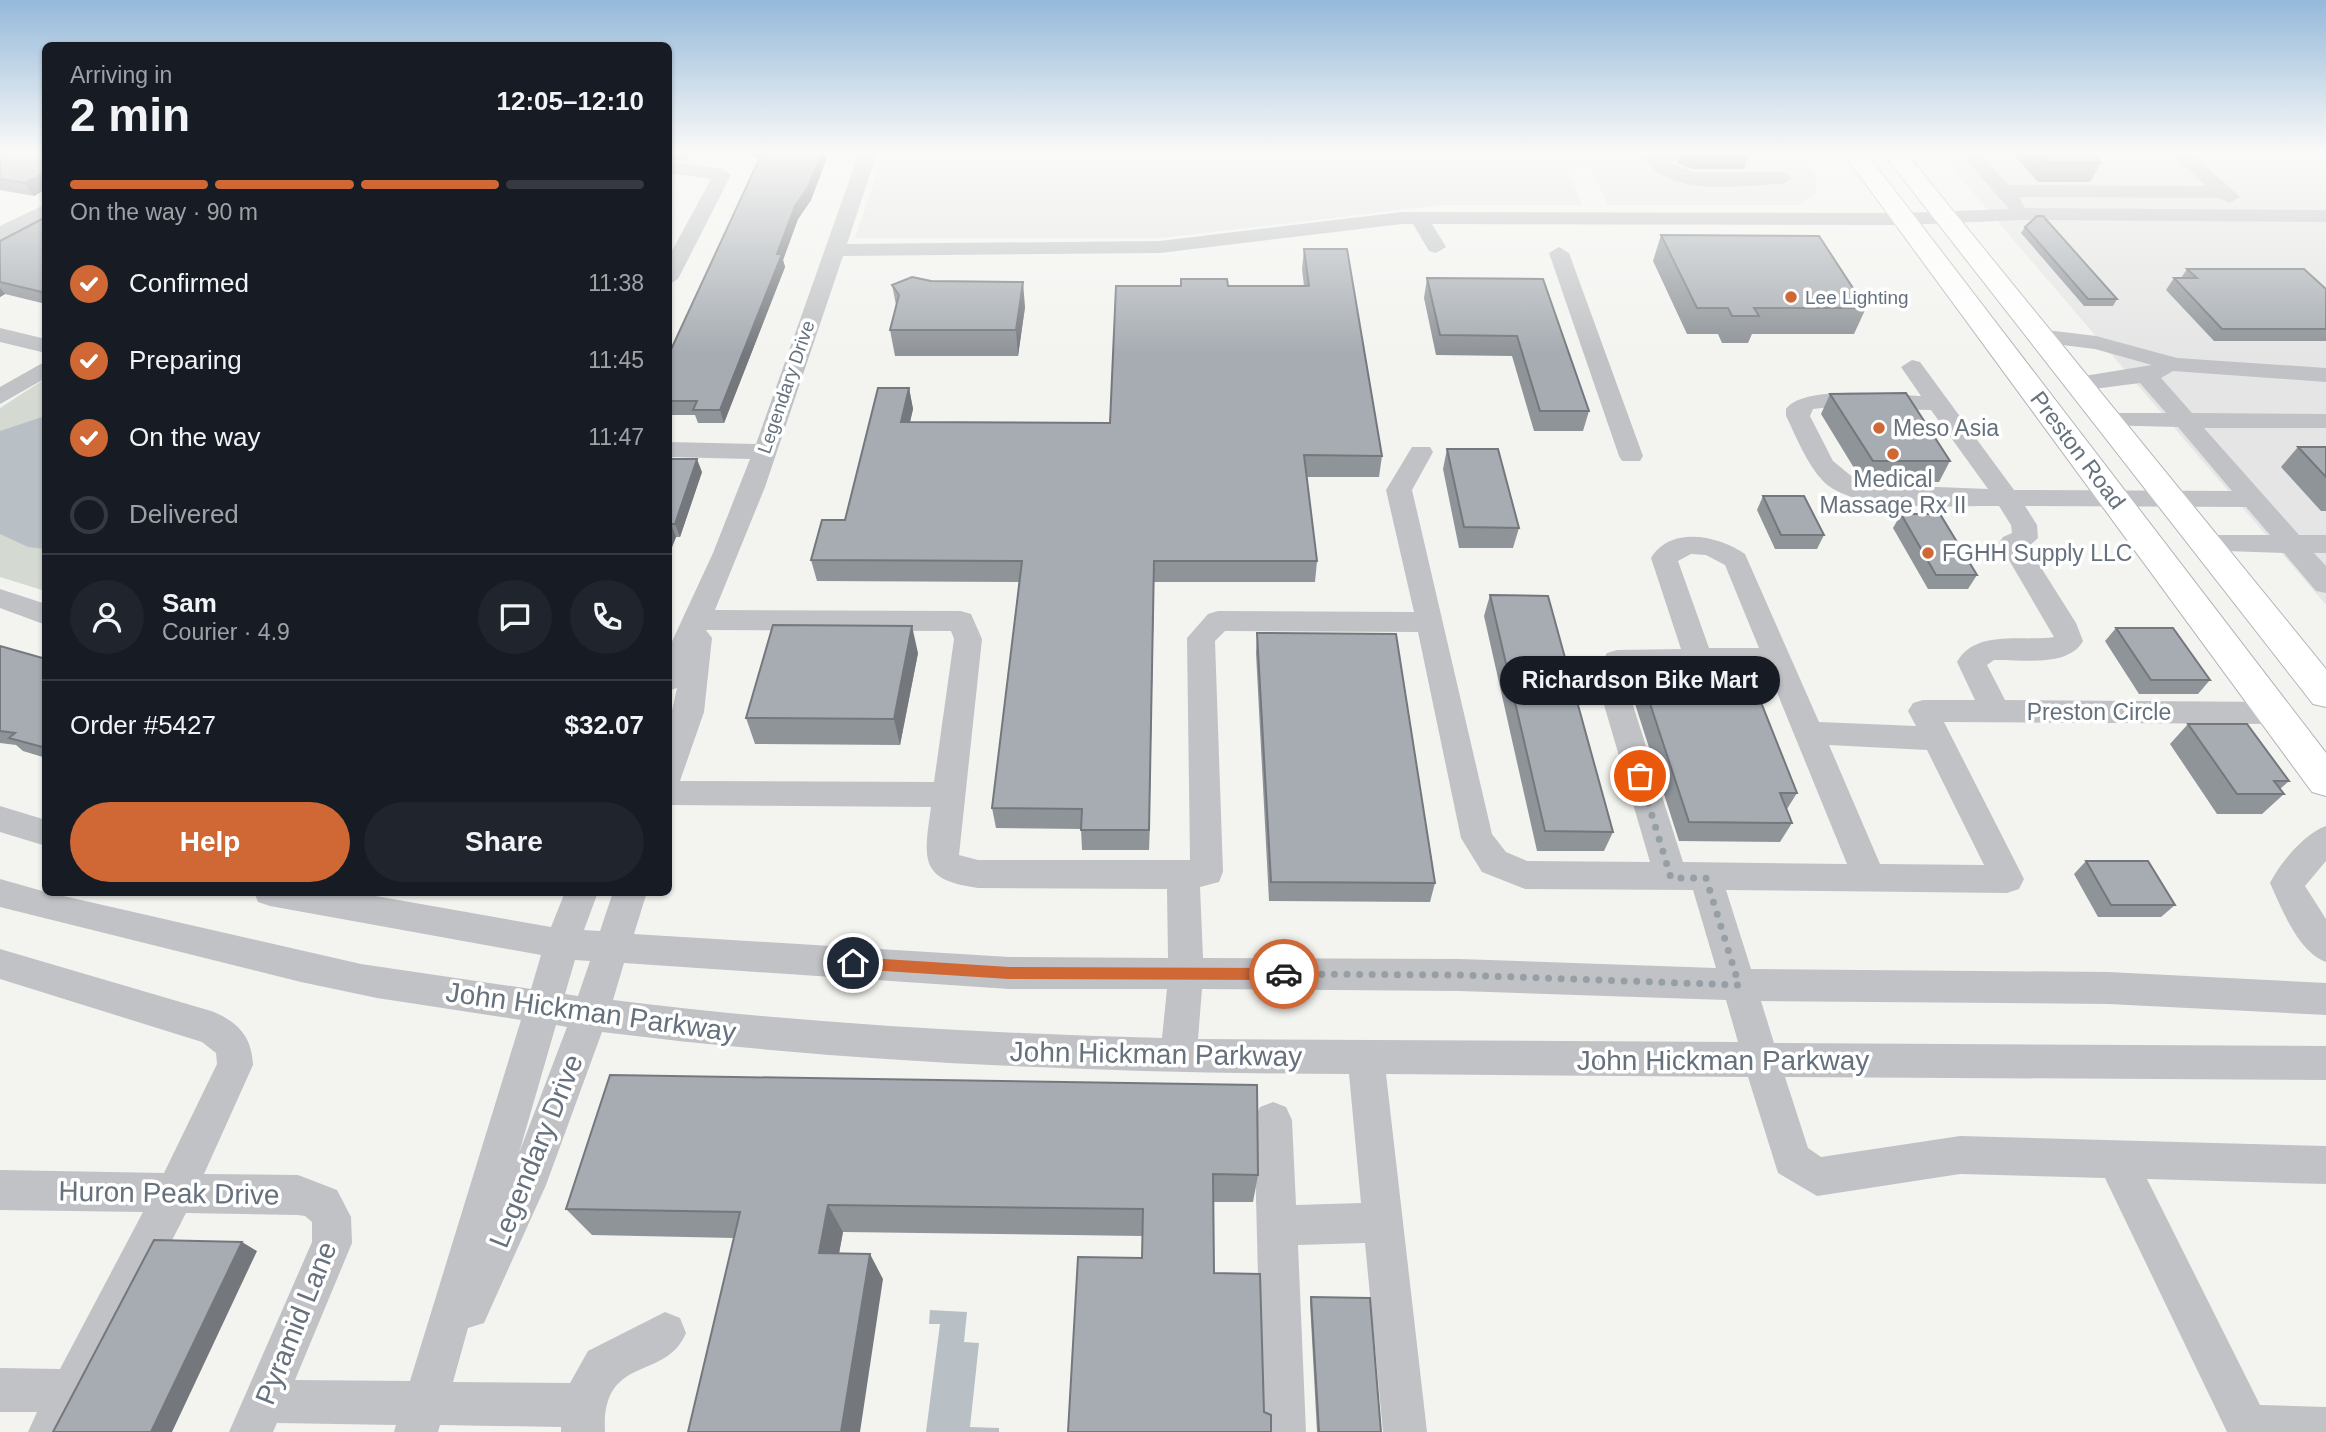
<!DOCTYPE html>
<meta charset="utf-8">
<style>
body{margin:0;font-family:Helvetica,sans-serif;background:#20242c;color:#f1f3f6;height:100vh;display:flex;flex-direction:column;font-size:26px;white-space:nowrap}
*{box-sizing:border-box;margin:0}
p{font-size:23px;color:#9ea1a6}
.icon{flex:none;width:38px;height:38px;fill:none;stroke:currentColor;stroke-width:2;stroke-linecap:round;stroke-linejoin:round}
.map{position:relative;flex:1;overflow:hidden}
.panel{position:absolute;left:42px;top:42px;width:630px;height:854px;display:flex;flex-direction:column;background:#171b24;border-radius:10px;box-shadow:0 2px 5px #0004}
.panel>*{flex:none}
.pin{position:absolute;display:grid;place-items:center;width:60px;height:60px;color:#fff;margin:-30px;border:4px solid #fff;border-radius:50%;box-shadow:0 2px 7px #0007}
.courier{position:absolute;display:grid;place-items:center;width:70px;height:70px;margin:-35px;border:5px solid #cf6835;border-radius:50%;background:#fff;color:#222;box-shadow:0 2px 9px #0007}
.bubble{position:absolute;height:49px;border-radius:24px;background:#171b24;box-shadow:0 2px 5px #0004;font-size:23px;font-weight:700;line-height:49px;text-align:center}
.head em{font-style:normal;font-weight:700}
.head div{display:flex;flex-direction:column-reverse}
.head{display:flex;align-items:center;justify-content:space-between;height:119px;padding:0 28px}
h1{font-size:46px;font-weight:700;line-height:52px}
.bar{display:grid;grid-template-columns:repeat(4,1fr);gap:10px 7px;align-content:center;height:84px;padding:0 28px}
.bar i{height:9px;border-radius:5px;background:#363941}
.bar .active{background:#cf6835}
.bar p{grid-column:span 4}
.line{display:flex;align-items:center;gap:18px;padding:0 28px;border-top:2px solid #363941}
.line div{flex:1}
.round{display:grid;place-items:center;flex:none;width:74px;height:74px;border-radius:37px;background:#20242c}
ol{padding:0 28px;list-style:none}
li{display:flex;align-items:center;gap:21px;height:77px}
li p{margin-inline-start:auto}
li .icon{padding:7px;border-radius:50%;background:#cf6835;color:#fff;stroke-width:4}
li:last-child{color:#9ea1a6}
li i{width:38px;height:38px;border:4px solid #363941;border-radius:50%}
.button{display:flex;gap:14px;margin-top:auto;padding:14px 28px}
.button a{flex:1;height:80px;border-radius:42px;background:#cf6835;color:#fff;font-size:28px;font-weight:700;line-height:80px;text-align:center}
.button a+a{background:#20242c;color:#f1f3f6}
.map>svg:first-child{display:block}
.built{fill:#e4e5e4}
.green{fill:#d4dad2}
.water{fill:#b8c0c5}
.lines{fill:none;stroke-linecap:round;stroke-linejoin:round}
.major-casing{stroke:#b1b4b8;stroke-width:2}
.minor{fill:#c0c2c5;fill-rule:evenodd}
.major{fill:#fff;fill-rule:evenodd}
.wall{fill:#8f9499}
.shaded-wall{fill:#74787d}
.building{fill:#a6acb2;stroke:#74787d;stroke-width:2}
.route{fill:#cf6835}
.done{stroke:#979fa6;stroke-width:7;stroke-dasharray:0 12.6}
.poi-dot{fill:#cf6835;stroke:#fff;stroke-width:2.5}
.labels{text-anchor:middle;dominant-baseline:central;stroke-width:7;stroke-linejoin:round;paint-order:stroke}
.far-poi-label{font-size:19px;fill:#66717e;stroke:#fff;text-anchor:start}
.far-street-label{font-size:19px;fill:#66717e;stroke:#fff}
.poi-label{font-size:23px;fill:#66717e;stroke:#fff;text-anchor:start}
.street-label{font-size:23px;fill:#66717e;stroke:#fff}
.near-street-label{font-size:28px;fill:#66717e;stroke:#fff}
</style>
<div class="map">
<svg width="2326" height="1432" viewBox="0 0 2326 1432">
<rect width="100%" height="100%" fill="#f3f4f0"/>
<path class="built" d="M884,153H1805L1817,178L1815,193L1799,205H1608L1590,167L1566,166L1582,205H1442L1161,238H855Z
M1939,153H2326V605Z"/>
<path class="green" d="M45,379V591L0,577V408Z"/>
<path class="water" d="M45,416H46L45,549L28,547L0,534V431Z
M930,1310L967,1312L964,1342L979,1343L970,1427L999,1428V1432H926L940,1324H929Z"/>
<g class="lines">
<defs>
<path id="major" d="M1843,153H1866L2326,753V796L2312,792Z
M1883,153H1906L2326,669V707L2313,704Z"/>
</defs>
<use href="#major" class="major-casing"/>
<path class="minor" d="M859,153H877L847,244L1160,241L1402,212L1904,213L2009,209L1960,153H1979L2009,185L2206,186L2171,153H2191L2240,197L2230,203L2219,198L2019,197L2025,208L2326,210V222L2022,220L1904,225L1432,224L1446,247L1436,253L1429,251L1413,224H1402L1160,253L843,256L765,487L715,610L961,611L971,614L982,639L959,855L978,860H1190L1187,638L1208,614L1218,611L1414,612L1386,490L1412,447H1430L1433,452L1412,490L1492,834L1506,852L1527,861L1650,862L1595,674L1607,653L1617,650L1681,649L1651,558C1671,525 1719,536 1745,554L1819,722L1916,726L1908,711L1913,703L1923,700H1975L1957,662C1976,629 2022,642 2054,637L1999,543L2003,537L2012,533L2011,525L1999,506C1953,505 1855,514 1823,481C1806,463 1797,438 1786,416V409C1804,384 1891,395 1921,396L1901,367L1912,360L1920,362L2014,490L2232,491L2178,427L2099,425L2095,420L2099,415L2107,413H2166L2140,383L2078,391L2070,389L2066,384L2070,379L2078,377L2152,365L2095,349L2030,341L2027,336L2030,331L2038,329L2096,336L2177,358L2326,368V382L2173,371L2161,378L2192,413L2326,414V428H2204L2299,535H2326V553H2314L2326,566V593L2316,591L2284,553L2199,550L2195,544L2199,538L2208,535H2270L2246,507L2025,506L2037,525L2038,538L2028,547L2076,623L2083,641C2068,668 2021,659 1994,660L1987,665L2005,700L2275,702L2285,705L2290,713L2285,721L2275,724L1944,722L2024,879L2019,889L2007,893L1726,890L1751,969L2108,972L2326,983V1015L2108,1004L1761,1001L1774,1043L2326,1046V1080L1785,1077L1808,1148L1821,1157L1960,1136L2326,1146V1184L2147,1179L2260,1405L2326,1407V1432H2227L2105,1178L1960,1174L1817,1196L1778,1173L1748,1077L1386,1074L1427,1432H1383L1365,1243L1298,1245L1306,1432H1262L1254,1120L1260,1107L1273,1102L1286,1107L1292,1120L1296,1205L1361,1203L1349,1074C1099,1073 850,1063 602,1032L546,1185L484,1323L468,1328L453,1382L570,1383L588,1351L665,1312L680,1318L686,1333C666,1382 601,1353 605,1432H561V1427L440,1425L438,1432H394L396,1425L277,1423L273,1432H229L312,1242V1222L305,1216L298,1215L186,1213L74,1432H28L37,1412H0V1368L60,1369L143,1212L0,1210V1170L164,1173L217,1064L216,1053L202,1042L0,979V949L211,1011C237,1021 252,1036 253,1065L204,1174L298,1175L337,1190L351,1217L352,1243L295,1380L410,1381L521,1020L377,998L301,982L0,907V879L46,892L361,964L531,989L541,955L270,906L258,902L254,892H353L551,927L565,892H598L584,930L600,931L613,892H647L634,934L1009,957L1168,958L1167,889L978,888C918,880 924,859 931,807L668,805V728L677,688L668,691V650L713,553L750,459L668,457V442L756,444ZM1822,408L1931,410L1988,489L1861,484L1833,461L1810,416L1813,409ZM1691,554L1706,555L1725,565L1759,648H1709L1678,561ZM706,630L951,631L954,639L934,782L680,781L704,712L712,638ZM1225,631L1418,632L1461,838L1482,872L1525,889L1693,890L1716,968L1459,959L1203,958L1200,887L1219,882L1223,872L1215,641ZM1767,668L1847,864L1683,862L1623,674L1626,670ZM1829,745L1927,750L1984,865L1880,864ZM575,960L590,961L578,996L565,994ZM624,963L1009,989H1167L1162,1038C978,1033 795,1023 613,1000ZM1202,989L1459,991L1726,1000L1738,1042L1198,1039ZM556,1025L567,1027L519,1153Z
M1650,153H1740L1731,158L1665,161L1693,172H1783L1792,178L1783,184C1742,185 1672,198 1645,160Z
M668,161L722,169L731,175L678,279L668,285V258L711,179L668,173Z
M46,204V218L0,240V226Z
M1559,247L1569,253L1643,456L1640,461H1622L1619,456L1549,253Z
M0,328L46,339V353L0,342Z
M46,361V378L0,404V387Z
M0,589L46,604V625L0,608Z
M0,806L46,820V846L0,832Z
M2326,826V861L2305,886L2326,919V962C2298,952 2282,909 2270,883C2280,863 2305,833 2326,826Z"/>
<use href="#major" class="major"/>
</g>
<path class="wall" d="M0,153H46V189L34,196L0,190Z
M668,153H692L684,161L668,159Z
M731,153H825L826,160L811,200L798,219L783,260L785,267L724,423H698L695,415H668V356L760,158Z
M1680,153H1750L1744,169H1693L1677,163Z
M2012,153H2091L2101,163L2090,182H2038Z
M46,217V304L5,294L0,297V241Z
M2025,227L2117,299L2113,306H2084L2021,233Z
M1661,235L1866,308L1854,334H1752L1748,343H1722L1718,334H1687L1653,261Z
M1304,249L1382,456L1379,477H1307L1317,561L1315,582H1154L1149,850H1082L1081,829L996,828L992,808L1019,582L817,581L811,560L845,520L909,388L913,409L910,422L1110,423L1181,286H1304L1302,269Z
M2187,269L2326,289V341H2214L2166,290L2174,278H2181Z
M1427,278L1543,279L1589,411L1583,431H1534L1512,356L1436,355L1424,298Z
M892,285L1025,307L1018,356H895L890,330L896,305Z
M1830,394L1950,461L1939,482L1862,481L1821,414Z
M2298,447H2326V511H2321L2281,467Z
M1447,449L1519,528L1513,548H1459L1443,469Z
M668,459L702,472L680,537H676L668,557Z
M1763,496L1824,535L1817,549H1775L1757,510Z
M1901,514L1977,575L1968,589H1928L1893,528Z
M1490,595L1613,832L1604,851H1537L1484,616Z
M2116,628L2210,680L2198,694H2139L2105,641Z
M1257,633L1435,883L1430,902L1269,901L1256,653Z
M0,646L46,659V758L23,751L16,745L0,743Z
M918,653L900,745L755,744L746,718Z
M1636,661L1797,793L1787,809L1792,823L1780,842L1679,841L1628,682Z
M2188,724L2289,781L2280,789L2284,794L2262,814H2217L2170,744Z
M2086,861L2175,905L2161,917H2098L2074,874Z
M610,1075L1258,1175L1253,1202H1213L1214,1273L1271,1432L1142,1258V1236L843,1232L839,1254L883,1279L734,1238L592,1235L566,1209Z
M1311,1297L1381,1432H1317L1310,1302Z"/>
<path class="shaded-wall" d="M682,153H692L684,161Z
M822,153H825L826,160L811,200L798,219L783,260L785,267L724,423L720,410L795,206Z
M46,172V189L34,196L25,183Z
M1023,282L1025,307L1018,356L1016,330Z
M0,288L5,294L0,297Z
M909,388L913,409L905,443L901,422Z
M697,459L702,472L680,537L675,524Z
M671,524L676,537L668,557V530Z
M1154,561V582L1149,850V830Z
M912,626L918,653L900,745L894,719Z
M828,1205L843,1232L834,1279L819,1253Z
M242,1242L257,1251L172,1432H151Z
M870,1254L883,1279L860,1432H841Z"/>
<path class="building" d="M0,153H46V172L25,183L0,179Z
M762,153H822L808,187L795,206L777,254H782L720,410H693L697,401H668V356Z
M2039,153H2091L2101,163H2048Z
M2037,216H2043L2117,299H2088L2025,227Z
M46,217V293L0,282V241Z
M1661,235L1819,236L1866,308H1754L1759,316H1732L1728,308H1697Z
M1304,249H1347L1382,456L1304,455L1317,561H1154L1149,830H1081L1082,809L992,808L1022,561L811,560L822,520H845L878,388H909L901,422L1110,423L1116,286H1181V279H1227L1228,286H1309Z
M2187,269H2304L2326,289V329H2222L2174,278H2197Z
M912,277L931,281L1023,282L1016,330H890L899,295L892,285Z
M1427,278L1543,279L1589,411H1540L1517,336L1440,335Z
M1906,393L1950,461H1873L1830,394Z
M2298,447H2326V477Z
M1447,449H1498L1519,528L1464,527Z
M668,459H697L675,524H671L668,530Z
M1763,496H1804L1824,535H1781Z
M1901,514H1940L1977,575H1936Z
M1490,595L1548,596L1613,832L1545,831Z
M773,625L912,626L894,719L746,718Z
M2116,628H2173L2210,680H2151Z
M1257,633L1396,634L1435,883L1271,882Z
M0,646L46,659V748L9,738L15,733L0,731Z
M1636,661L1745,662L1797,793H1780L1792,823L1689,822Z
M2188,724H2247L2289,781H2274L2284,794H2237Z
M2086,861H2148L2175,905H2111Z
M610,1075L1257,1085L1258,1175L1213,1174L1214,1273L1260,1274L1264,1412L1271,1415V1432H1068L1078,1257L1142,1258L1143,1209L828,1205L819,1253L870,1254L841,1432H688L740,1212L566,1209Z
M154,1240L242,1242L151,1432H53Z
M1311,1297L1370,1298L1381,1432H1319Z"/>
<linearGradient id="sky" x2="0" y2="1"><stop stop-color="#95b9da"/><stop offset="0.43" stop-color="#fafaf8"/><stop offset="1" stop-color="#fafaf8" stop-opacity="0"/></linearGradient>
<rect width="2326" height="354" fill="url(#sky)"/>
<path class="route" d="M853,957L1009,967L1284,968L1291,974L1284,980L1009,979L853,969L846,963Z"/>
<g class="lines">
<path class="done" d="M1284,974L1459,975L1739,985L1706,878H1671L1640,776"/>
</g>
<g class="poi-dot">
<circle cx="1791" cy="297" r="7"/>
<circle cx="1879" cy="428" r="7"/>
<circle cx="1893" cy="454" r="7"/>
<circle cx="1928" cy="553" r="7"/>
</g>
<g class="labels">
<g class="far-poi-label">
<text x="1805" y="297">Lee Lighting</text>
</g>
<g class="far-street-label">
<text transform="translate(786 387) rotate(-71)">Legendary Drive</text>
</g>
<g class="poi-label">
<text x="1893" y="428">Meso Asia</text>
<text x="1893" y="479" text-anchor="middle">Medical<tspan x="1893" dy="26">Massage Rx II</tspan></text>
<text x="1942" y="553">FGHH Supply LLC</text>
</g>
<g class="street-label">
<text transform="translate(2078 450) rotate(53)">Preston Road</text>
<text x="2099" y="712">Preston Circle</text>
</g>
<g class="near-street-label">
<text transform="translate(591 1012) rotate(8)">John Hickman Parkway</text>
<text transform="translate(1156 1054) rotate(1)">John Hickman Parkway</text>
<text x="1723" y="1060">John Hickman Parkway</text>
<text transform="translate(536 1151) rotate(-68)">Legendary Drive</text>
<text transform="translate(169 1193) rotate(1)">Huron Peak Drive</text>
<text transform="translate(296 1323) rotate(-68)">Pyramid Lane</text>
</g>
</g>
</svg>
<div class="pin" style="left:1640px;top:776px;background:#ea580c"><svg class="icon" aria-label="bag" viewBox="0 0 24 24"><path d="M5 8h14l-1 12H6zM9 8a3 3 0 0 1 6 0"/></svg></div>
<div class="pin" style="left:853px;top:963px;background:#1f2937"><svg class="icon" aria-label="home" viewBox="0 0 24 24"><path d="M3 11l9-7 9 7M6 9v11h12V9"/></svg></div>
<div class="courier" style="left:1284px;top:974px"><svg class="icon" aria-label="car" viewBox="0 0 24 24"><path d="M5 17H2v-5l4-1 3-4h7l3 4 3 1v5h-3M9 17h6M6 11h13"/><circle cx="7" cy="17" r="2"/><circle cx="17" cy="17" r="2"/></svg></div>
<div class="bubble" style="left:1500px;top:656px;width:280px">Richardson Bike Mart</div>
<section class="panel">
<div class="head"><div><h1>2 min</h1><p>Arriving in</p></div><em>12:05–12:10</em></div>
<div class="bar"><i class="active"></i><i class="active"></i><i class="active"></i><i></i><p>On the way · 90 m</p></div>
<ol>
<li><svg class="icon" aria-label="check" viewBox="0 0 24 24"><path d="M5 12l5 5 9-10"/></svg>Confirmed<p>11:38</p></li>
<li><svg class="icon" aria-label="check" viewBox="0 0 24 24"><path d="M5 12l5 5 9-10"/></svg>Preparing<p>11:45</p></li>
<li><svg class="icon" aria-label="check" viewBox="0 0 24 24"><path d="M5 12l5 5 9-10"/></svg>On the way<p>11:47</p></li>
<li><i></i>Delivered</li>
</ol>
<div class="line" style="height:126px"><a class="round"><svg class="icon" aria-label="person" viewBox="0 0 24 24"><circle cx="12" cy="8" r="4"/><path d="M4 21q1-7 8-7t8 7"/></svg></a><div><b>Sam</b><p>Courier · 4.9</p></div><a class="round"><svg class="icon" aria-label="chat" viewBox="0 0 24 24"><path d="M4 5h16v11H9l-5 4z"/></svg></a><a class="round"><svg class="icon" aria-label="phone" viewBox="0 0 24 24"><path d="M5 4h4l2 5-3 2q2 4 5 5l2-3 5 2v4C11 20 4 13 5 4z"/></svg></a></div>
<div class="line" style="height:91px"><div>Order #5427</div><b>$32.07</b></div>
<div class="button"><a>Help</a><a>Share</a></div>
</section>
</div>
